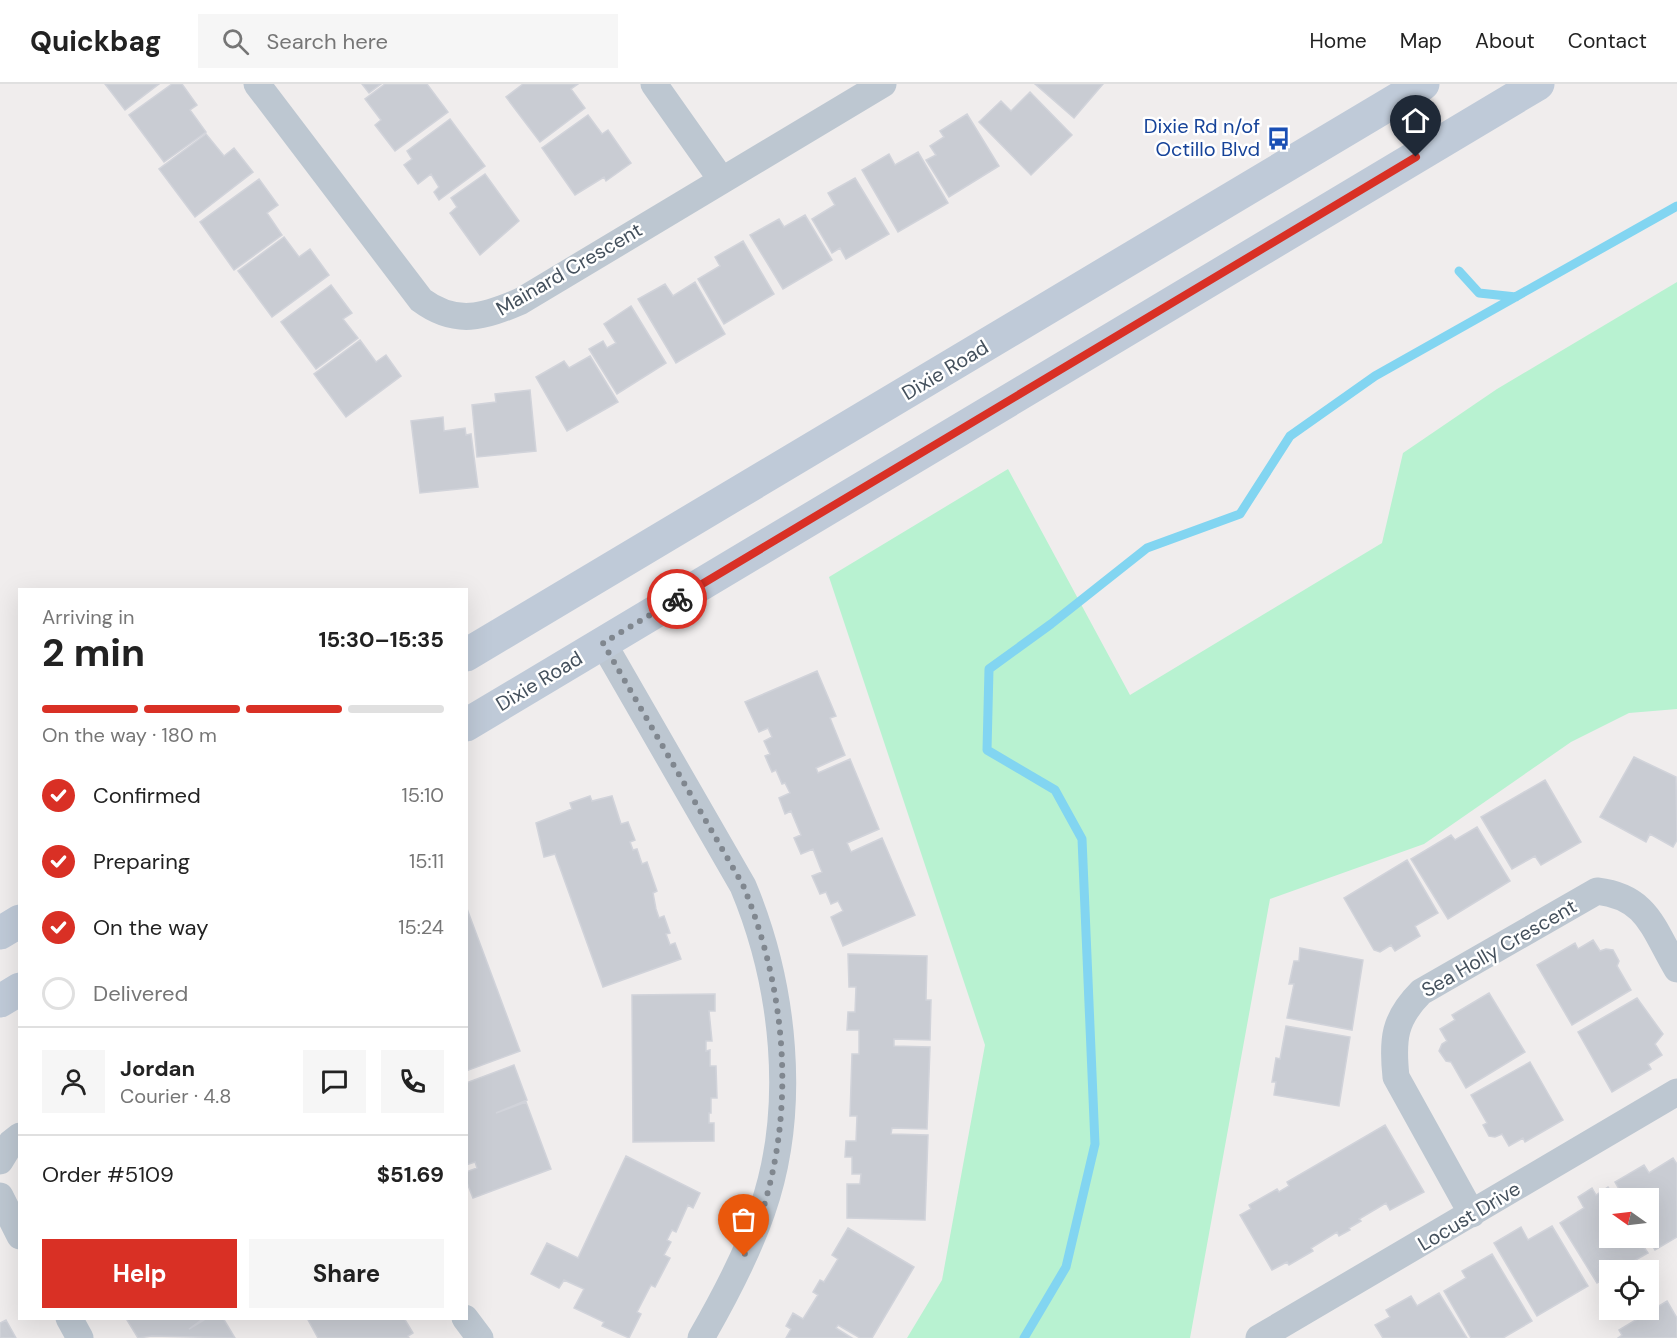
<!DOCTYPE html>
<meta charset="utf-8">
<style>
body{margin:0;font-family:"DM Sans",sans-serif;background:#f6f6f6;color:#222;height:100vh;display:flex;flex-direction:column;font-size:22px;white-space:nowrap}
*{box-sizing:border-box;margin:0}
p{font-size:20px;color:#767676}
.icon{flex:none;width:33px;height:33px;fill:none;stroke:currentColor;stroke-width:2;stroke-linecap:round;stroke-linejoin:round}
.map{position:relative;flex:1;overflow:hidden}
.drawer{position:absolute;left:18px;top:504px;width:450px;height:732px;display:flex;flex-direction:column;background:#fff;border-radius:0px;box-shadow:0 6px 24px #0002}
.drawer>*{flex:none}
.needle{width:39px;rotate:284deg}
.buttons{position:absolute;left:1599px;top:1104px;display:grid;gap:12px}
.buttons a{display:grid;place-items:center;width:60px;height:60px;border-radius:0px;background:#fff;box-shadow:0 6px 24px #0002;font-size:30px}
.pin{position:absolute;display:grid;place-items:center;width:51px;height:51px;color:#fff;margin:-62px -26px;border-radius:50% 50% 50% 0;rotate:-45deg;box-shadow:0 0 6px #0007}
.pin .icon{rotate:45deg}
.courier{position:absolute;display:grid;place-items:center;width:60px;height:60px;margin:-30px;border:4px solid #d93025;border-radius:50%;background:#fff;color:#222;box-shadow:0 2px 8px #0007}
.summary em{font-style:normal;font-weight:700}
.summary div{display:flex;flex-direction:column-reverse}
.summary{display:flex;align-items:center;justify-content:space-between;height:102px;padding:0 24px}
h1{font-size:39px;font-weight:700;line-height:45px}
.bar{display:grid;grid-template-columns:repeat(4,1fr);gap:9px 6px;align-content:center;height:72px;padding:0 24px}
.bar i{height:8px;border-radius:4px;background:#e0e0e0}
.bar .selected{background:#d93025}
.bar p{grid-column:span 4}
.line{display:flex;align-items:center;gap:15px;padding:0 24px;border-top:2px solid #e0e0e0}
.line div{flex:1}
.round{display:grid;place-items:center;flex:none;width:63px;height:63px;border-radius:0px;background:#f6f6f6}
ol{padding:0 24px;list-style:none}
li{display:flex;align-items:center;gap:18px;height:66px}
li p{margin-inline-start:auto}
li .icon{padding:6px;border-radius:50%;background:#d93025;color:#fff;stroke-width:4}
li:last-child{color:#767676}
li i{width:33px;height:33px;border:3px solid #e0e0e0;border-radius:50%}
.primary-button{display:flex;gap:12px;margin-top:auto;padding:12px 24px}
.primary-button a{flex:1;height:69px;border-radius:0px;background:#d93025;color:#fff;font-size:24px;font-weight:700;line-height:69px;text-align:center}
.primary-button a+a{background:#f6f6f6;color:#222}
header{display:flex;align-items:center;gap:36px;box-sizing:border-box;height:84px;padding:0 30px;background:#fff;border-bottom:2px solid #e0e0e0}
header strong{font-size:28px}
nav{display:flex;gap:33px;margin-inline-start:auto;font-size:21px}
.search{width:420px;height:54px;background:#f6f6f6;display:flex;align-items:center;gap:15px;box-sizing:border-box;padding:0 21px;border-radius:0px;color:#767676;font-size:22px}
.map>svg:first-child{display:block}
.green{fill:#b8f2d1}
.lines{fill:none;stroke-linecap:round;stroke-linejoin:round}
.stream{stroke:#82d5f1;stroke-width:9}
.building{fill:#c9ccd3;stroke:#d1d3da;stroke-width:1.5}
.street{stroke:#bdc7d1;stroke-width:27}
.secondary{stroke:#bfcad8;stroke-width:33}
.done{stroke:#80878f;stroke-width:6;stroke-dasharray:0 10.8}
.route{stroke:#d93025;stroke-width:8}
.labels{text-anchor:middle;dominant-baseline:central;stroke-width:5;stroke-linejoin:round;paint-order:stroke}
.transit-label{font-size:20px;fill:#164399;stroke:#fff;text-anchor:end}
.street-label{font-size:20px;fill:#44505c;stroke:#fff}
</style>
<header>
<strong>Quickbag</strong>
<div class="search"><svg class="icon" aria-label="search" viewBox="0 0 24 24"><circle cx="10" cy="10" r="6"/><path d="M15 15l6 6"/></svg>Search here</div>
<nav><a>Home</a><a>Map</a><a>About</a><a>Contact</a></nav>
</header>
<div class="map">
<svg width="1677" height="1254" viewBox="0 0 1677 1254">
<rect width="100%" height="100%" fill="#f0eded"/>
<path class="green" d="M1677,198V625L1629,629L1571,658L1424,760L1270,815L1190,1254H907L942,1196L985,961L829,493L1008,385L1130,611L1382,459L1403,369L1497,305Z"/>
<g class="lines">
<path class="stream" d="M1459,187L1479,209L1516,213
M1024,1254L1066,1183L1095,1060L1082,755L1055,706L987,666L989,585L1051,540L1147,464L1240,430L1290,352L1375,292L1677,122"/>
</g>
<path class="building" d="M105,0H159L125,26Z
M172,0H182L197,21L190,26L206,48L164,78L129,31Z
M362,0H381L369,9Z
M385,0H427L448,28L395,67L375,41L381,36L365,15Z
M523,0H578L571,5L585,24L540,58L506,13Z
M1035,0H1103L1074,34Z
M1030,8L1072,51L1031,91L979,38L1001,17L1011,27Z
M967,30L999,82L949,113L926,76L936,71L930,62L944,53L940,47Z
M588,31L602,50L608,46L631,79L606,97L604,93L575,111L542,64Z
M450,35L485,82L439,116L434,108L439,103L431,90L418,100L404,81L412,75L407,67Z
M206,50L224,72L234,64L253,88L195,133L159,85Z
M918,68L948,119L898,148L862,86L889,70L895,81Z
M485,90L519,137L480,171L450,129L457,123L451,114Z
M855,94L889,150L846,175L840,164L832,169L812,135L835,121L828,109Z
M259,95L278,121L267,129L282,151L234,186L200,138Z
M805,131L832,176L783,205L750,151L779,135L784,143Z
M284,153L299,173L310,165L329,191L272,233L238,187Z
M743,157L774,210L724,240L698,195L720,182L715,173Z
M695,198L725,250L676,279L638,215L665,200L673,212Z
M331,201L352,229L343,235L358,254L316,285L281,238Z
M631,222L666,279L617,310L589,265L603,257L607,264L616,259L604,240Z
M360,256L376,278L386,271L401,292L346,333L314,290Z
M590,272L618,318L567,347L536,293L564,277L569,284Z
M530,306L536,367L477,373L472,321L496,318L495,310Z
M443,333L444,347L465,344L466,351L471,350L478,403L420,409L411,337Z
M817,587L836,632L830,634L845,671L816,684L818,689L850,675L879,745L847,759L851,768L882,754L915,831L843,862L831,833L843,827L838,817L831,820L826,808L820,810L812,792L822,788L813,765L801,770L794,754L801,751L791,727L785,730L779,714L790,709L785,699L782,700L776,686L772,688L765,672L770,670L764,657L772,653L768,644L759,648L745,618Z
M1634,673L1676,693L1677,756L1673,763L1650,750L1646,758L1600,733Z
M1545,696L1581,758L1541,781L1535,772L1512,785L1481,733Z
M590,712L592,717L612,712L621,740L628,738L635,756L630,758L633,766L637,765L642,780L647,778L657,807L653,809L656,825L659,834L664,832L670,849L666,850L670,861L675,859L681,875L603,903L555,770L544,773L536,739L572,725L570,719Z
M1477,743L1510,797L1448,835L1411,775L1451,751L1455,756Z
M1407,776L1438,829L1415,842L1420,852L1395,867L1391,861L1380,868L1374,866L1344,814Z
M466,822L520,967L466,987Z
M1593,856L1600,867L1606,865L1613,866L1619,877L1617,882L1631,906L1572,941L1537,881L1575,859L1578,865Z
M1300,864L1363,876L1352,946L1287,934L1294,900H1289L1294,877H1299Z
M848,870L927,872L926,916H931L930,956L894,955V962L930,963L927,1045L892,1044L891,1050L928,1051L925,1136L847,1134V1100H860L861,1090H852V1073H845L846,1057H856L857,1032H850L852,970H859V946H847L848,928H855L856,903H849Z
M1489,909L1525,968L1466,1004L1451,978L1446,977L1439,967L1442,960L1447,957L1440,945L1455,936L1452,931Z
M715,910V927H709L712,957H706V967L710,966V982H716L717,1014H711V1029H709V1039H714V1057L633,1058L632,911Z
M1637,914L1663,950L1655,960L1662,971L1648,980L1651,985L1612,1008L1578,948Z
M1286,942L1350,953L1339,1022L1274,1011L1276,998H1272L1276,974L1280,975Z
M1530,978L1563,1036L1525,1058L1523,1054L1509,1062L1502,1050L1495,1053L1489,1052L1483,1041L1487,1039L1471,1011Z
M514,981L527,1016L496,1029L526,1018L551,1085L473,1114L466,1096V1088L477,1084L475,1078L466,1081V999Z
M1385,1041L1424,1108L1390,1126L1386,1119L1359,1135L1361,1137L1349,1144L1350,1146L1339,1152L1337,1148L1311,1164L1313,1167L1289,1181L1287,1178L1272,1186L1240,1131L1251,1125L1249,1121L1277,1105L1279,1108L1289,1102L1287,1098Z
M626,1072L700,1109L693,1124L688,1121L676,1148L672,1146L667,1156L671,1158L664,1171L670,1174L655,1203L651,1201L637,1228L641,1230L629,1254L602,1242L604,1238L574,1224L584,1205L564,1196L559,1204L531,1190L547,1159L578,1174Z
M1673,1074L1677,1080V1153L1655,1166L1648,1154V1114H1624L1615,1098L1644,1081L1649,1089Z
M1608,1103L1615,1114H1610V1154H1638L1648,1169L1618,1186H1610V1192L1597,1199L1560,1139L1584,1124L1578,1113L1592,1104L1596,1111Z
M1552,1142L1588,1202L1537,1232L1494,1159L1521,1143L1528,1156Z
M848,1144L914,1183L872,1254H860L838,1241L836,1244L852,1254H786L791,1245L786,1242L793,1229L803,1235L818,1211L813,1208L820,1196L824,1198L838,1175L832,1171Z
M1492,1170L1532,1237L1503,1254H1471L1444,1207L1466,1194L1462,1187Z
M1439,1209L1467,1254H1383L1375,1241L1390,1233L1386,1226L1411,1212L1417,1222Z
M1667,1217L1677,1234V1254H1618L1622,1251L1619,1246Z
M130,1234H204L189,1245L207,1234H223L235,1254L152,1252L138,1254L127,1236Z
M307,1234H404L413,1249L408,1252L409,1254H318Z
M6,1236L16,1254H0V1239Z"/>
<g class="lines">
<path class="street" d="M257,0L421,216C456,242 484,233 521,217L883,0
M654,0L721,95
M603,559L743,802C784,900 798,1024 762,1127C747,1171 724,1214 701,1254
M0,1077L11,1059L20,1052
M0,1112L20,1152
M1472,1130L1396,993C1392,955 1394,935 1421,908L1597,807C1648,813 1653,845 1677,885
M69,1234L80,1254
M465,1234L480,1254
M1259,1254L1677,1008"/>
<path class="secondary" d="M466,571L1423,0
M466,641L1538,0
M0,849L20,837
M0,917L20,905"/>
</g>
<g class="lines">
<path class="done" d="M677,515L603,559L743,801C785,903 796,1018 763,1125C758,1141 750,1156 744,1172"/>
<path class="route" d="M677,515L1416,73"/>
</g>
<defs>
<symbol id="bus-bare" viewBox="-9 -9 18 18"><path d="M-5-6H5V4H4V6H2V4H-2V6H-4V4H-5ZM-3.5-4V0h7V-4ZM-3.5 1.2v1.5H-2V1.2ZM2 1.2v1.5H3.5V1.2Z" fill="#1a4fb4" stroke="#fff" stroke-width="2.5" paint-order="stroke"/></symbol>
</defs>
<g fill-rule="evenodd">
<use href="#bus-bare" x="1262" y="38" width="33" height="33"/>
</g>
<g class="labels">
<g class="transit-label">
<text x="1260" y="42">Dixie Rd n/of<tspan x="1260" dy="23">Octillo Blvd</tspan></text>
</g>
<g class="street-label">
<text transform="translate(569 185) rotate(-30)">Mainard Crescent</text>
<text transform="translate(945 286) rotate(-31)">Dixie Road</text>
<text transform="translate(539 597) rotate(-31)">Dixie Road</text>
<text transform="translate(1499 864) rotate(-30)">Sea Holly Crescent</text>
<text transform="translate(1469 1132) rotate(-31)">Locust Drive</text>
</g>
</g>
</svg>
<div class="buttons">
<a><svg class="needle" viewBox="-14 -14 28 28"><path d="M0-13l5 13h-10z" fill="#e53935"/><path d="M0 13l5-13h-10z" fill="#767676"/></svg></a>
<a><svg class="icon" aria-label="locate" viewBox="0 0 24 24"><circle cx="12" cy="12" r="6"/><path d="M12 2v4M12 18v4M2 12h4M18 12h4"/></svg></a>
</div>
<div class="pin" style="left:744px;top:1172px;background:#ea580c"><svg class="icon" aria-label="bag" viewBox="0 0 24 24"><path d="M5 8h14l-1 12H6zM9 8a3 3 0 0 1 6 0"/></svg></div>
<div class="pin" style="left:1416px;top:73px;background:#1f2937"><svg class="icon" aria-label="home" viewBox="0 0 24 24"><path d="M3 11l9-7 9 7M6 9v11h12V9"/></svg></div>
<div class="courier" style="left:677px;top:515px"><svg class="icon" aria-label="bike" viewBox="0 0 24 24"><circle cx="6" cy="16" r="4"/><circle cx="18" cy="16" r="4"/><path d="M6 16l4-8h5l3 8M10 8l3 8H6M13 5h3"/></svg></div>
<section class="drawer">
<div class="summary"><div><h1>2 min</h1><p>Arriving in</p></div><em>15:30–15:35</em></div>
<div class="bar"><i class="selected"></i><i class="selected"></i><i class="selected"></i><i></i><p>On the way · 180 m</p></div>
<ol>
<li><svg class="icon" aria-label="check" viewBox="0 0 24 24"><path d="M5 12l5 5 9-10"/></svg>Confirmed<p>15:10</p></li>
<li><svg class="icon" aria-label="check" viewBox="0 0 24 24"><path d="M5 12l5 5 9-10"/></svg>Preparing<p>15:11</p></li>
<li><svg class="icon" aria-label="check" viewBox="0 0 24 24"><path d="M5 12l5 5 9-10"/></svg>On the way<p>15:24</p></li>
<li><i></i>Delivered</li>
</ol>
<div class="line" style="height:108px"><a class="round"><svg class="icon" aria-label="person" viewBox="0 0 24 24"><circle cx="12" cy="8" r="4"/><path d="M4 21q1-7 8-7t8 7"/></svg></a><div><b>Jordan</b><p>Courier · 4.8</p></div><a class="round"><svg class="icon" aria-label="chat" viewBox="0 0 24 24"><path d="M4 5h16v11H9l-5 4z"/></svg></a><a class="round"><svg class="icon" aria-label="phone" viewBox="0 0 24 24"><path d="M5 4h4l2 5-3 2q2 4 5 5l2-3 5 2v4C11 20 4 13 5 4z"/></svg></a></div>
<div class="line" style="height:78px"><div>Order #5109</div><b>$51.69</b></div>
<div class="primary-button"><a>Help</a><a>Share</a></div>
</section>
</div>
